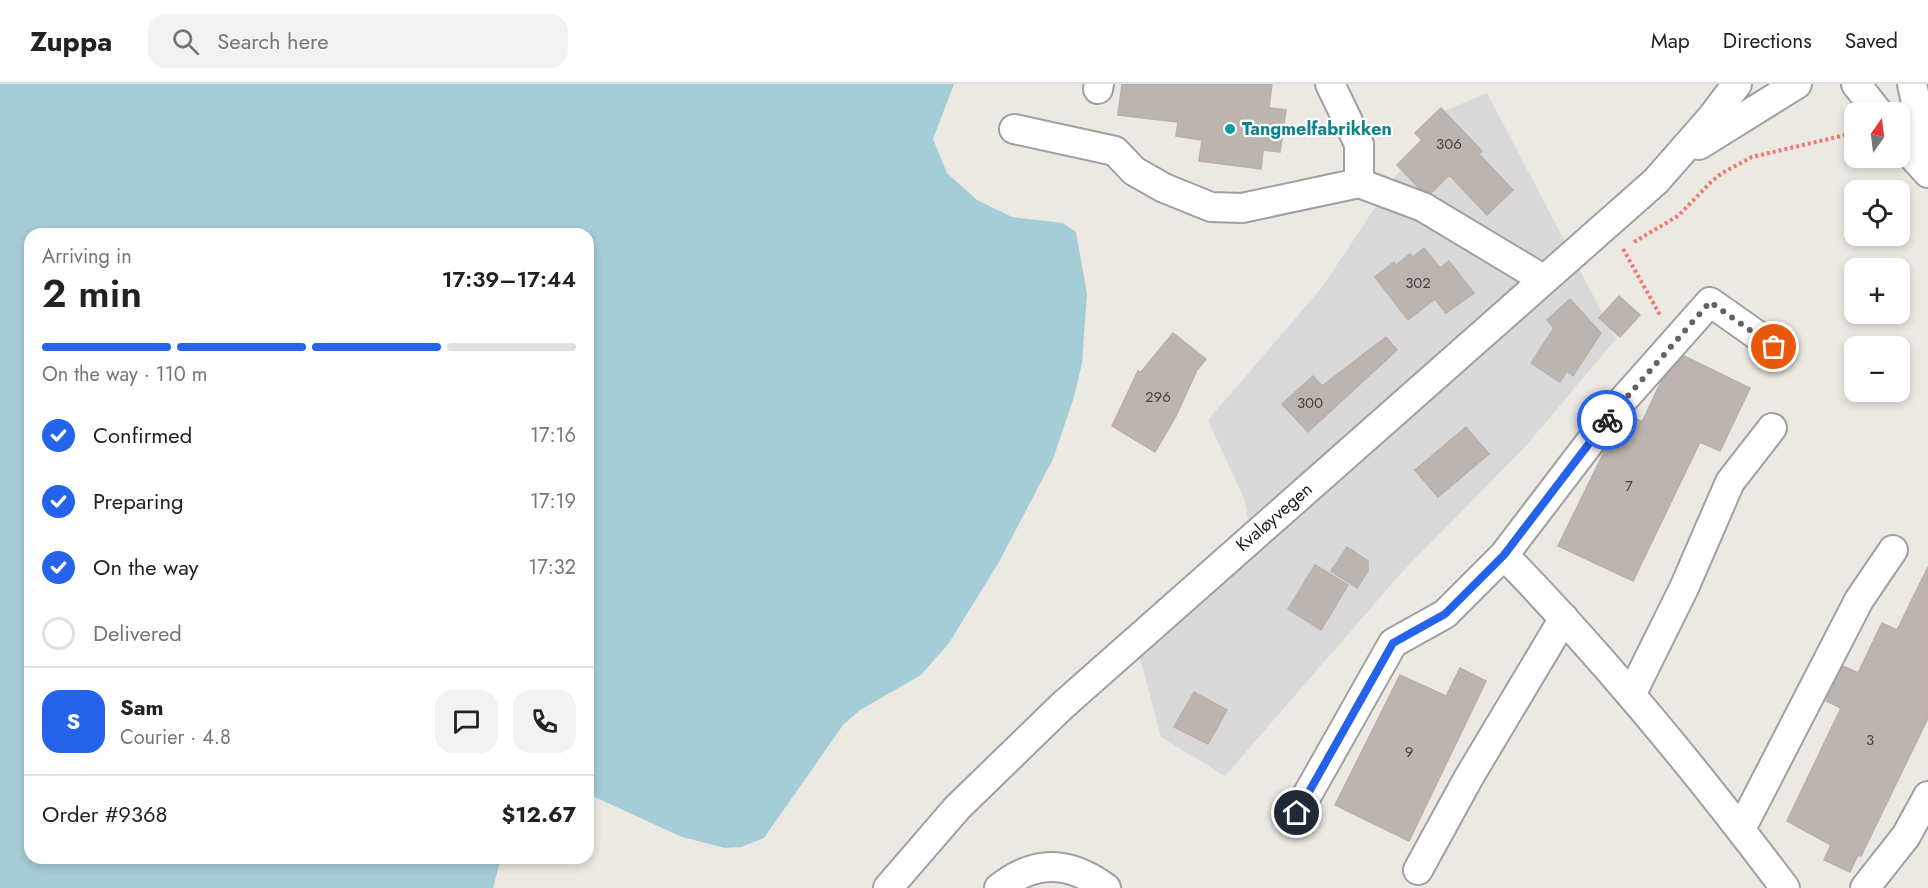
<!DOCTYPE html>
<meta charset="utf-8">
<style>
body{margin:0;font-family:Jost,sans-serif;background:#f2f2f2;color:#222;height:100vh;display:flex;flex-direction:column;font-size:22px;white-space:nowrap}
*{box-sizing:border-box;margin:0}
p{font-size:20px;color:#767676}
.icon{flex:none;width:33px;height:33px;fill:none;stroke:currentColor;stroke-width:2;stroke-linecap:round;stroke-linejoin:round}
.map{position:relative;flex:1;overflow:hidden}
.sheet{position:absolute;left:24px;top:144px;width:570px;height:636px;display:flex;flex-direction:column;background:#fff;border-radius:18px;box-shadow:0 3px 9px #0003}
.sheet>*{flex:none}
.needle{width:39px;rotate:14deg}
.tools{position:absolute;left:1844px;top:18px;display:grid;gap:12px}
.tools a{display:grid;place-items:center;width:66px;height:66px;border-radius:12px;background:#fff;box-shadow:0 3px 9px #0003;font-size:30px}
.pin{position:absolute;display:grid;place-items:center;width:51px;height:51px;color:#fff;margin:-26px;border:3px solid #fff;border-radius:50%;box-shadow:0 2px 6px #0007}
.courier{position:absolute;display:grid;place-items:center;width:60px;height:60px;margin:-30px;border:4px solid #2563eb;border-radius:50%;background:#fff;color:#222;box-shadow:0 2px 8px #0007}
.headline em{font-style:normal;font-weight:600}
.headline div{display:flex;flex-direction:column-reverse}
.headline{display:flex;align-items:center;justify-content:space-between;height:102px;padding:0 18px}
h1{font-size:39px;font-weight:600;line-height:45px}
.bar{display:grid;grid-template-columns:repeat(4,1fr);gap:9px 6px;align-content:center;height:72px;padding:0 18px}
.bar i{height:8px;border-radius:4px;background:#e0e0e0}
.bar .selected{background:#2563eb}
.bar p{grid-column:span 4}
.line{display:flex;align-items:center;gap:15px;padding:0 18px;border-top:2px solid #e0e0e0}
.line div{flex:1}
.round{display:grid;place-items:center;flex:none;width:63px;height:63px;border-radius:18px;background:#f2f2f2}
ol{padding:0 18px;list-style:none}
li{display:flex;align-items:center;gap:18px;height:66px}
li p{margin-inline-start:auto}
li .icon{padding:6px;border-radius:50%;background:#2563eb;color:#fff;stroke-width:4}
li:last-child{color:#767676}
li i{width:33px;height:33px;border:3px solid #e0e0e0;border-radius:50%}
header{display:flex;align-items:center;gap:36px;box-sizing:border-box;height:84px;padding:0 30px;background:#fff;border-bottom:2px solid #e0e0e0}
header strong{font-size:28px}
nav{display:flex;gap:33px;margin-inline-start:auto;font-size:21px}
.search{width:420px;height:54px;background:#f2f2f2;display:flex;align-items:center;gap:15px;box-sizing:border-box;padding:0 21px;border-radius:18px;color:#767676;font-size:22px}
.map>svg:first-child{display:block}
.residential{fill:#dad9d9}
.water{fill:#a5cdd7}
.building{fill:#bcb4af;stroke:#bdafa6;stroke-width:1.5}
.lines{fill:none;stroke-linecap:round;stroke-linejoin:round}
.minor-casing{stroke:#a0a0a0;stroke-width:32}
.path{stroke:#ee7a71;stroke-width:4;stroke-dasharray:3 3;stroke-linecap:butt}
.minor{stroke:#fff;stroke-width:28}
.done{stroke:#656361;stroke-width:6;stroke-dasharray:0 10.8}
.route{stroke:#2563eb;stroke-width:8}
.culture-dot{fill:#0f9aa8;stroke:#fff;stroke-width:2}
.labels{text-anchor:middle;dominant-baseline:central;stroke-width:4.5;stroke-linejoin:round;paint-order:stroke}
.number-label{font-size:15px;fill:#444241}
.culture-label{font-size:18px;font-weight:bold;fill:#0d838f;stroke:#fff;text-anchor:start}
.street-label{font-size:18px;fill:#1c1c1c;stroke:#fff}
</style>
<header>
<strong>Zuppa</strong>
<div class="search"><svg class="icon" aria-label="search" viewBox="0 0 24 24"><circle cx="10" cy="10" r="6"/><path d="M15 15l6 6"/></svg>Search here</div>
<nav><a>Map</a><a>Directions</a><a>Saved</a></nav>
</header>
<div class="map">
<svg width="1928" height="804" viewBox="0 0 1928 804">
<rect width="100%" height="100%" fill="#ece8e2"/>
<path class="residential" d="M1487,9L1616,255L1525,363L1403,487L1225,692L1161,653L1137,562L1251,455L1245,417L1208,336L1323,202L1437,30Z"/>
<path class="water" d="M0,0H954L933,55L947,89L977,116L1012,133L1063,139L1076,148L1087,210L1082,279L1074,313L1053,375L999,478L949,559L921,591L860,626L843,641L764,754L741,763L725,764L682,753L588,710V150H30V774H501L493,804H0Z"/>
<path class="building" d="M1122,0H1272L1269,24L1286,26L1280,68L1263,66L1261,85L1199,77L1202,56L1176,52L1178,38L1118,31Z
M1441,24L1482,67L1479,70L1513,106L1487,131L1449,91L1431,109L1419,104L1397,81L1422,56L1415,49Z
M1424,164L1440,184L1449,177L1474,209L1446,229L1435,215L1408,236L1375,193L1394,178L1396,181L1410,170L1413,173Z
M1619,212L1640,231L1620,253L1599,234Z
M1570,215L1601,249L1573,292L1567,287L1560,298L1531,279L1554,244L1547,236Z
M1173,249L1206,275L1197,286L1176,332L1155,368L1112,342L1138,287L1141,288Z
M1386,253L1397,266L1308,348L1282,320L1313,292L1322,302Z
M1684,272L1750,304L1720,367L1700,358L1633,497L1558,462L1606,364L1631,332L1642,338L1661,298Z
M1466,343L1489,370L1438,413L1415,386Z
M1347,463L1368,477V487L1357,504L1331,487Z
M1315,481L1348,501L1321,546L1288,525Z
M1928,483V634L1861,772L1858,771L1850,788L1824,776L1831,761L1787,737L1841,624L1826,617L1843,582L1858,589L1882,539L1897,546Z
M1460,584L1486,597L1409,757L1335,721L1400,591L1446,612Z
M1194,608L1227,626L1208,660L1174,643Z"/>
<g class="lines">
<defs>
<path id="minor" d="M1330,0L1359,60V99
M1856,0L1878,28
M1912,0L1928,74
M1098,5L1099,0
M1014,45L1115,67L1134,87L1164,104L1211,123L1242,124L1359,99L1423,123L1543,195
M1899,57L1928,89
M1699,61L1797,0
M1504,471C1605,575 1698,688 1785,804
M1631,611L1684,504L1730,398L1772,344
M1297,729L1393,559L1445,530L1504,471L1616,324L1710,218L1774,263
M1741,745L1859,516L1893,466
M1418,786L1469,693L1564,534
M888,804L957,724L1062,622L1656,97L1712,33L1737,0
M999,804C1036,775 1069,777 1106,804
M1865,804L1906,752L1928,712"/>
</defs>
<use href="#minor" class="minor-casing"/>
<path class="path" d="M1634,158L1678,132L1711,98L1722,89L1752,73L1854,49
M1623,165L1660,231"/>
<use href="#minor" class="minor"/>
</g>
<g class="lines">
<path class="done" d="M1607,336L1710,218L1774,263"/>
<path class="route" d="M1297,729L1393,559L1445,530L1504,471L1607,336"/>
</g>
<circle class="culture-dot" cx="1230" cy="45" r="6"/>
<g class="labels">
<g class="number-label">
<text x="1449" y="60">306</text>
<text x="1418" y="199">302</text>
<text x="1158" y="313">296</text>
<text x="1310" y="319">300</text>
<text x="1629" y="402">7</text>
<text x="1870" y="656">3</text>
<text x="1409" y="668">9</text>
</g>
<g class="culture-label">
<text x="1242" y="45">Tangmelfabrikken</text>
</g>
<g class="street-label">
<text transform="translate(1274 433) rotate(-41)">Kvaløyvegen</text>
</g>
</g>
</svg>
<div class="tools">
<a><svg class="needle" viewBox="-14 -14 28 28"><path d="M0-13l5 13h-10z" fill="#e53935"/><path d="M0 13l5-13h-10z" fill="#767676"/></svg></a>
<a><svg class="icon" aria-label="locate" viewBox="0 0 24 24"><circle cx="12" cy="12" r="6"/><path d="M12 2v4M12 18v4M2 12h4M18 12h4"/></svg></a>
<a>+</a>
<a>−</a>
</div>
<div class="pin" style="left:1774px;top:263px;background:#ea580c"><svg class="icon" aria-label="bag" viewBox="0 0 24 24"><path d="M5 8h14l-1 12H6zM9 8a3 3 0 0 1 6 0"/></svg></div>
<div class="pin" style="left:1297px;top:729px;background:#1f2937"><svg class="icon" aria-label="home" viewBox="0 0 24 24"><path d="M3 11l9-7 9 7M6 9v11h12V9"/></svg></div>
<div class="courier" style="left:1607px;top:336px"><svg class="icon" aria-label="bike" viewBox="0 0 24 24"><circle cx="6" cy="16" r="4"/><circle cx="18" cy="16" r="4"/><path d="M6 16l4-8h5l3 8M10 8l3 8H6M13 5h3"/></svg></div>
<section class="sheet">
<div class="headline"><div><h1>2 min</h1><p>Arriving in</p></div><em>17:39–17:44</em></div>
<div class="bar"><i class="selected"></i><i class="selected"></i><i class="selected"></i><i></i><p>On the way · 110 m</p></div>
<ol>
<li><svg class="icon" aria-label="check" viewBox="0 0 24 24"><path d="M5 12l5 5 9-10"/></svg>Confirmed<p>17:16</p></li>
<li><svg class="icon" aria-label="check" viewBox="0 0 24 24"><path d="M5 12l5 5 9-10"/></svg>Preparing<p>17:19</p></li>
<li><svg class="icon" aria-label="check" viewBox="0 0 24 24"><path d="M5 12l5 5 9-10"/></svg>On the way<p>17:32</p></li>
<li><i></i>Delivered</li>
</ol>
<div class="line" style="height:108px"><b class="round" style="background:#2563eb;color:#fff">S</b><div><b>Sam</b><p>Courier · 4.8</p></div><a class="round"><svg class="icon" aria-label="chat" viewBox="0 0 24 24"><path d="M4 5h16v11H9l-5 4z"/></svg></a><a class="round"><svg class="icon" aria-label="phone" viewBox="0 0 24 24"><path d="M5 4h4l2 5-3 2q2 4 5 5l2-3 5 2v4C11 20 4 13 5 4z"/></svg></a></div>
<div class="line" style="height:78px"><div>Order #9368</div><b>$12.67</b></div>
</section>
</div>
